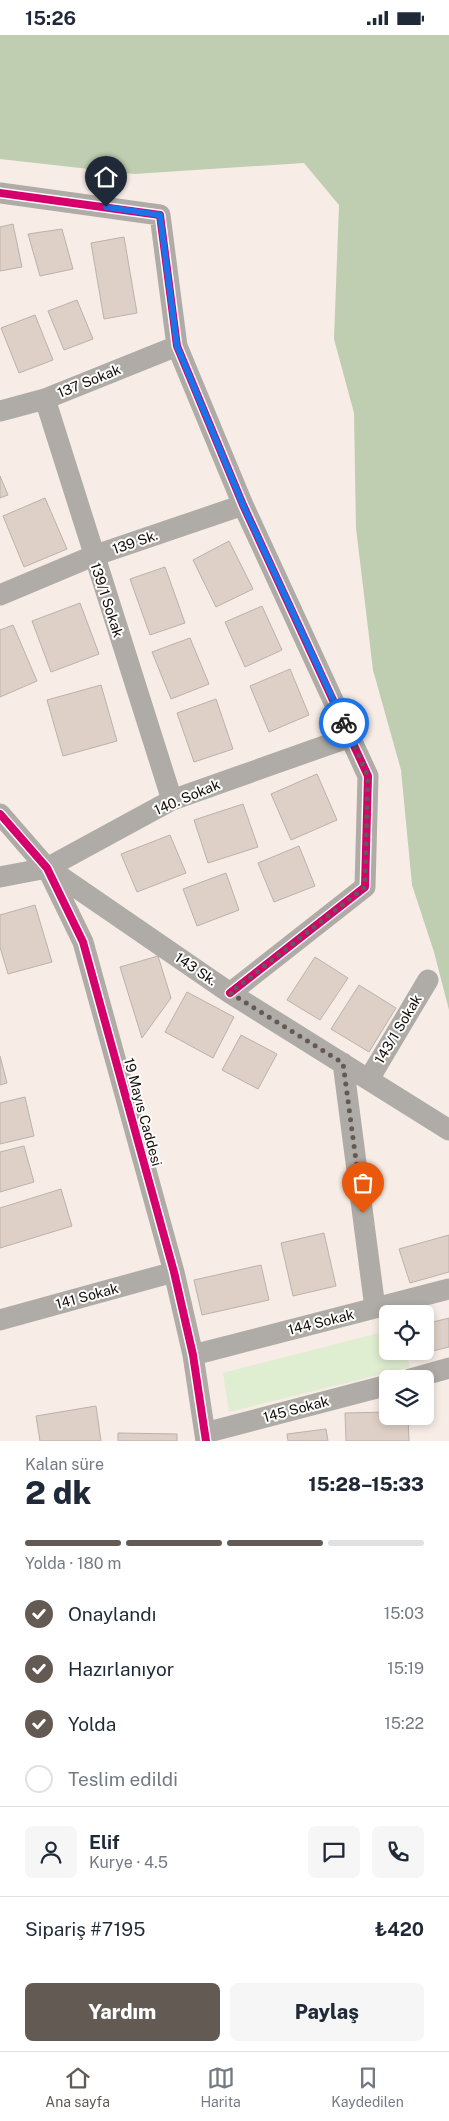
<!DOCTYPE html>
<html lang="tr">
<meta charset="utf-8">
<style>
body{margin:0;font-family:"Public Sans",sans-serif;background:#f6f6f7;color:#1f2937;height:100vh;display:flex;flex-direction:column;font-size:19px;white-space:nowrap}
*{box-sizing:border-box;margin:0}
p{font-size:16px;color:#747a83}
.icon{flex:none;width:28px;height:28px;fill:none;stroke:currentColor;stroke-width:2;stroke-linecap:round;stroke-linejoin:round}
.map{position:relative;height:1406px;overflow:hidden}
.sheet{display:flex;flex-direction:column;background:#fff;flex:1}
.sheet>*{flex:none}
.tools{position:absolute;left:379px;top:1270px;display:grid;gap:10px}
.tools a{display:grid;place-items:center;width:55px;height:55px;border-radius:8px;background:#fff;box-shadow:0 2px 8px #0003;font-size:25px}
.pin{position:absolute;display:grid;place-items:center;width:42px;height:42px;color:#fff;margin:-51px -21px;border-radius:50% 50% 50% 0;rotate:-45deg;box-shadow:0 0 5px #0007}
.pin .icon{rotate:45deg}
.courier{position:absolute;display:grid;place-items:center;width:50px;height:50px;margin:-25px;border:4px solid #1a73e8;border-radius:50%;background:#fff;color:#222;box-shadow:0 1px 6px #0007}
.headline em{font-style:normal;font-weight:800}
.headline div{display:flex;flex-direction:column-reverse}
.headline{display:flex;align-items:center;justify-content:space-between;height:85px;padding:0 25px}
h1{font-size:32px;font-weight:800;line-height:38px}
.bar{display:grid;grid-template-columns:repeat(4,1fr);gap:8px 5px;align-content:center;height:60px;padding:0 25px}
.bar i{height:6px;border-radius:4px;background:#e0e1e3}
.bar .active{background:#635a54}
.bar p{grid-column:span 4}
.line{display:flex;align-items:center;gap:12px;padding:0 25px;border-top:1px solid #e0e1e3}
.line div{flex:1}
.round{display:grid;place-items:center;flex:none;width:52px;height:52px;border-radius:8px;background:#f6f6f7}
ol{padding:0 25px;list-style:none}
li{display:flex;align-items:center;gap:15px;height:55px}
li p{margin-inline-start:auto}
li .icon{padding:5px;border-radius:50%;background:#635a54;color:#fff;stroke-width:4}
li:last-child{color:#747a83}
li i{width:28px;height:28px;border:2px solid #e0e1e3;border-radius:50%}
.primary-button{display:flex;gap:10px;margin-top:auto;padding:10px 25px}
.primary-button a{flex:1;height:58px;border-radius:8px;background:#635a54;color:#fff;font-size:20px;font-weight:800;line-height:58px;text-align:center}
.primary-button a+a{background:#f6f6f7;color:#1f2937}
.status{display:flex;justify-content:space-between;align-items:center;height:35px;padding:0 25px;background:#fff;direction:ltr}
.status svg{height:14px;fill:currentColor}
.tab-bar{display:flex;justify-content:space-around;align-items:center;height:70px;border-top:1px solid #e0e1e3;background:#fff;font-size:14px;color:#747a83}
.tab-bar a{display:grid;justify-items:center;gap:2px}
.tab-bar .active{color:#635a54}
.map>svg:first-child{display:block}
.green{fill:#dfedd1}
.forest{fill:#bfcdb1}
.building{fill:#ded0c6;stroke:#bbb2ac}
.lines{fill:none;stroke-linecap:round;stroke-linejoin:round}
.minor{stroke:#afaba6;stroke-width:21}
.cycleway-casing{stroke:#fcfcfc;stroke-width:11}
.cycleway{stroke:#d6006c;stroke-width:8}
.done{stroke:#635a54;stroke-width:5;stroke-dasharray:0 9}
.route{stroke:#1a73e8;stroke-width:6}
.labels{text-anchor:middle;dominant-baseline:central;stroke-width:4;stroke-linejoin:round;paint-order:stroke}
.street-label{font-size:14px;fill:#130b06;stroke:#fcfcfc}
</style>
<div class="status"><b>15:26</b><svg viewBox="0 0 49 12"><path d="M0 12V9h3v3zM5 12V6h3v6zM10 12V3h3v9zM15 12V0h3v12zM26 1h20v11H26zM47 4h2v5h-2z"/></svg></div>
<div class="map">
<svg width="449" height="1406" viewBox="0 0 449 1406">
<rect width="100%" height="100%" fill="#f7ece6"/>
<path class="green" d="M387,1296L388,1316H405L410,1332L229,1377L223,1338Z"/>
<path class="forest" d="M0,0H449V975L434,917L412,850L401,735L373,635L356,493L354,378L334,304L339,170L304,128L134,139L0,124Z"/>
<path class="building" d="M13,189L22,232L0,236V192Z
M62,194L73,234L40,241L28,199Z
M124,202L137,278L104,284L91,208Z
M77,265L93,304L64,315L48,276Z
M35,280L53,325L19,338L1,293Z
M0,441L8,460L0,463Z
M45,463L67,514L24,532L3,481Z
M229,506L253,554L216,572L193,525Z
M165,532L185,588L150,600L130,544Z
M80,568L99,619L51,637L32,586Z
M262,571L282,615L245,632L225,587Z
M13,590L37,646L0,662V595Z
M190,603L209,649L171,664L152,617Z
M290,634L309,680L269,697L250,651Z
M101,650L117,706L63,721L47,665Z
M216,664L233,714L194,727L177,678Z
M317,739L337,785L291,805L271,759Z
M243,769L258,812L208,828L194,785Z
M170,800L186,838L137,857L121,819Z
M299,811L315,851L274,867L258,828Z
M226,838L239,875L197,891L183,854Z
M35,870L52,927L8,939L0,912V880Z
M158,921L171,963L142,1003L120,932Z
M315,922L348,943L320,985L287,965Z
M359,950L396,973L369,1017L331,994Z
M187,957L234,982L213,1023L165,997Z
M241,1000L277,1019L258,1054L222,1035Z
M0,1021L7,1048L0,1050Z
M25,1062L34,1101L0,1109V1068Z
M24,1111L34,1147L0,1157V1117Z
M61,1154L72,1191L0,1213V1173Z
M324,1198L336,1251L293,1261L281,1208Z
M449,1200V1237L410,1248L399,1214Z
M261,1230L269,1265L202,1280L194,1245Z
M449,1283V1312L424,1318L425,1289Z
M96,1371L101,1406H40L36,1381Z
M388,1377V1381H408L409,1406H346L345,1378Z
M326,1394L328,1406H288L287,1399Z
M118,1398L177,1399V1406H118Z"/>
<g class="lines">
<path class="minor" d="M0,158L160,180L177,311L243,470L368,741L365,852L230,958
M45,364L172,765
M0,376L45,364L177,311
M0,560L93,521L243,470
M0,779L47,833L83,907L174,1237L193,1320L206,1406
M48,833L230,958L449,1095
M0,842L47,833L172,765L350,702
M343,1028L375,1273
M369,1044L428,945
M0,1285L174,1237
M193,1320L449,1254
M410,1344L449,1333
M205,1398L388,1350"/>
<defs>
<path id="cycleway" d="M0,158L160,180L177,311L243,470L368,741L365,852L230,958
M0,779L47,833L83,907L174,1237L193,1320L206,1406"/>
</defs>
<use href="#cycleway" class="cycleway-casing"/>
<use href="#cycleway" class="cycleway"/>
</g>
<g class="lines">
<path class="done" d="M344,688L368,741L365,852L230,958L343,1028L363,1178"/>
<path class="route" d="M106,172L160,180L177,311L243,470L344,688"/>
</g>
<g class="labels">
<g class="street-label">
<text transform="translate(89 346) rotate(-22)">137 Sokak</text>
<text transform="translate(135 507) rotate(-19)">139 Sk.</text>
<text transform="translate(107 565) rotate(72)">139/1 Sokak</text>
<text transform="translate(187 762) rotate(-23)">140. Sokak</text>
<text transform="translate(196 934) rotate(34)">143 Sk.</text>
<text transform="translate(398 994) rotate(-59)">143/1 Sokak</text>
<text transform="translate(143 1077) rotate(75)">19 Mayıs Caddesi</text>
<text transform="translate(87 1261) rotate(-15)">141 Sokak</text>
<text transform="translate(321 1287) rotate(-14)">144 Sokak</text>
<text transform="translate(296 1374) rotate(-15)">145 Sokak</text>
</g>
</g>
</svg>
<div class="tools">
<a><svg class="icon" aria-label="locate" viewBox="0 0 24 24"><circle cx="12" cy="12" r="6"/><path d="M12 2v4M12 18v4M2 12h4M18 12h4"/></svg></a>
<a><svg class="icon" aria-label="layers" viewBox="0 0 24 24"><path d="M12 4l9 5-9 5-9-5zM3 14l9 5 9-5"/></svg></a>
</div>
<div class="pin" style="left:363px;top:1178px;background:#ea580c"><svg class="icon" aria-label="bag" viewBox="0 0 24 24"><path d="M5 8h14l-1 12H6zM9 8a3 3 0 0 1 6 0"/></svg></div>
<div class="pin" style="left:106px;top:172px;background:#1f2937"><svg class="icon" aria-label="home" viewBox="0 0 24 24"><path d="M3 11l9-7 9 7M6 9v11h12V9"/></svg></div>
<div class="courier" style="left:344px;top:688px"><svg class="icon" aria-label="bike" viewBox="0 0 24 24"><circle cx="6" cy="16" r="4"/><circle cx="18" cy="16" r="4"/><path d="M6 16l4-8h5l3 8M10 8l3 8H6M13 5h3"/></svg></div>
</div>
<section class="sheet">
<div class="headline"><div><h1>2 dk</h1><p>Kalan süre</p></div><em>15:28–15:33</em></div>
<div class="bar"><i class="active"></i><i class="active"></i><i class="active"></i><i></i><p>Yolda · 180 m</p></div>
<ol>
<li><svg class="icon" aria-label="check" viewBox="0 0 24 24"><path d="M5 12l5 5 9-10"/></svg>Onaylandı<p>15:03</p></li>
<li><svg class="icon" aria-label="check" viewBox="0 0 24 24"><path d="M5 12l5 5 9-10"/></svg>Hazırlanıyor<p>15:19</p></li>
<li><svg class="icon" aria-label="check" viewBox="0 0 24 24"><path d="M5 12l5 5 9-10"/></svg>Yolda<p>15:22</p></li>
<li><i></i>Teslim edildi</li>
</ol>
<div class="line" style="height:90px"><a class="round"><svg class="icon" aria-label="person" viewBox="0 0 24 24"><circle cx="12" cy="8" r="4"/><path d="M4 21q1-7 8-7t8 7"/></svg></a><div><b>Elif</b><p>Kurye · 4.5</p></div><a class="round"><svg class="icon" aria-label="chat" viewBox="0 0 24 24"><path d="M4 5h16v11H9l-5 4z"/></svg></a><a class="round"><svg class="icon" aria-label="phone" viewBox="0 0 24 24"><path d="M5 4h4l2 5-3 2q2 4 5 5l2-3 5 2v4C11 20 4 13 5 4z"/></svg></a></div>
<div class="line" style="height:65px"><div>Sipariş #7195</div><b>₺420</b></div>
<div class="primary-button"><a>Yardım</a><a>Paylaş</a></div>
</section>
<nav class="tab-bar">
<a class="active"><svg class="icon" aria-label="home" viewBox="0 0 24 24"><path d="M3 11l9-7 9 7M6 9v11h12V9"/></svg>Ana sayfa</a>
<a><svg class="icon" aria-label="map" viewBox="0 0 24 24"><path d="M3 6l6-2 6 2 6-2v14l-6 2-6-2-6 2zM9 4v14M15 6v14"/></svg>Harita</a>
<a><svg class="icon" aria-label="saved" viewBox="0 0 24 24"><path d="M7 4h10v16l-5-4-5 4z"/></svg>Kaydedilen</a>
</nav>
